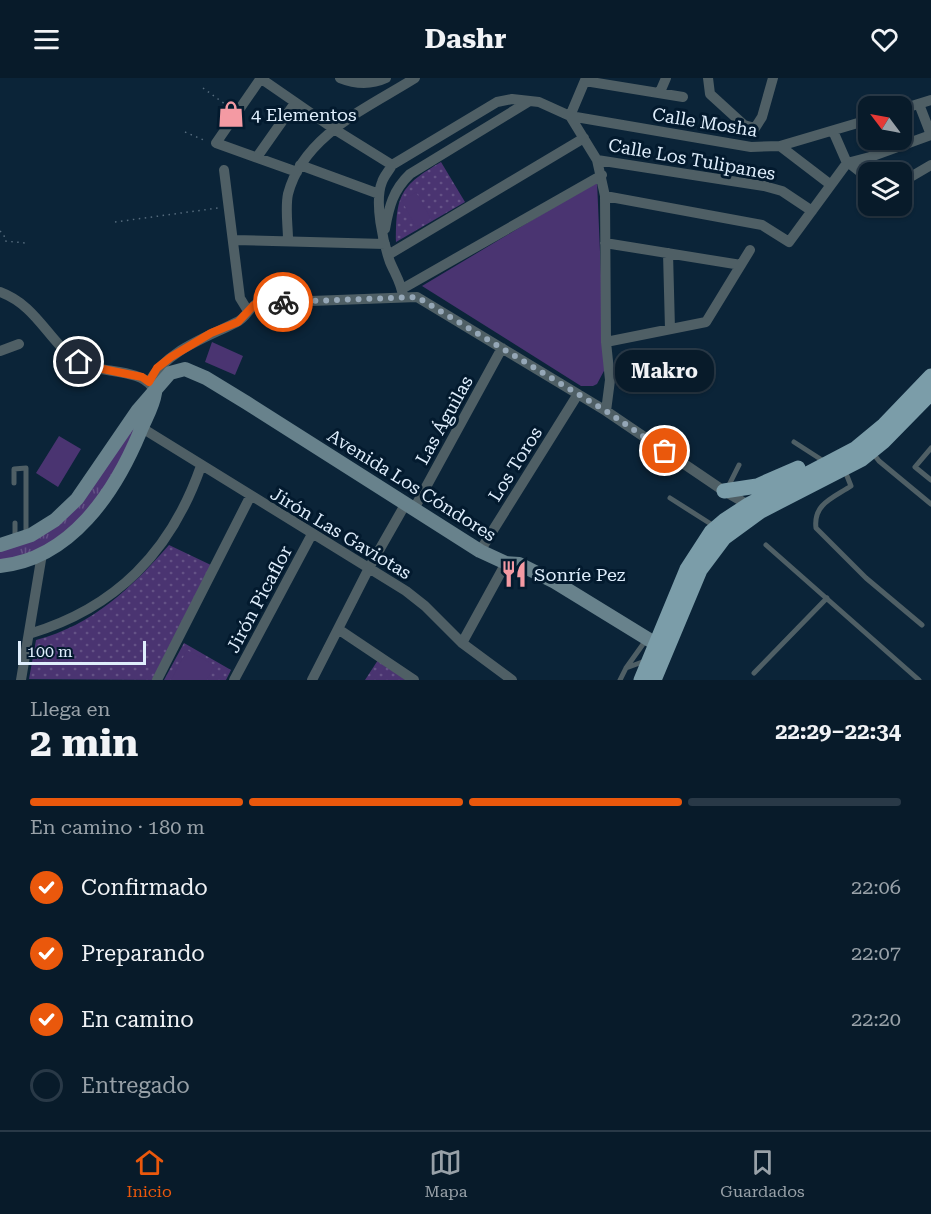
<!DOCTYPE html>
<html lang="es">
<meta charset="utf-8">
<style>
body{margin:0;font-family:"Roboto Serif",serif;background:#112432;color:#f1f3f6;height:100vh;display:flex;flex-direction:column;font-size:22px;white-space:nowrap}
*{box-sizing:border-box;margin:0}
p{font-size:20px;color:#98a1a8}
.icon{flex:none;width:33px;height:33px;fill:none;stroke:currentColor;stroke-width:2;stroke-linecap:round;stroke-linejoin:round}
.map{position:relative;height:602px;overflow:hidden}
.panel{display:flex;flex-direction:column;background:#081b2a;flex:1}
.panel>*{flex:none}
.needle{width:39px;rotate:302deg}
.fabs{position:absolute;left:858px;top:18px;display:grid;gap:12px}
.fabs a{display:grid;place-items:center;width:54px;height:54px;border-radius:12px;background:#081b2a;box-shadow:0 2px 4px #0004,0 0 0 2px #293947;font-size:30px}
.scale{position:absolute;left:18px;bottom:15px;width:128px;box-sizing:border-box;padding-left:6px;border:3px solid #dfeefc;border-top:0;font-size:16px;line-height:21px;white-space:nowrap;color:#dfeefc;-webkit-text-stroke:4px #031a2e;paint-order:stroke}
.pin{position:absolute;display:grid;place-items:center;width:51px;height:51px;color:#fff;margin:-26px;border:3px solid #fff;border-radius:50%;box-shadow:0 2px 6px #0007}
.courier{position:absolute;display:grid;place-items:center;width:60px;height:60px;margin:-30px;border:4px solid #ea580c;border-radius:50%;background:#fff;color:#222;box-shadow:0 2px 8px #0007}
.bubble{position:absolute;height:42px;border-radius:18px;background:#081b2a;box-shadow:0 2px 4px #0004,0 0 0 2px #293947;font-size:20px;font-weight:700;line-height:42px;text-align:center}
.summary em{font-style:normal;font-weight:700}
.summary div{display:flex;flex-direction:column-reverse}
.summary{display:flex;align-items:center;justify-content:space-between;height:102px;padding:0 30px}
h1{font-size:39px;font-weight:700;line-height:45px}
.bar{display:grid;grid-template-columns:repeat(4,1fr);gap:9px 6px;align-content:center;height:72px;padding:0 30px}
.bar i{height:8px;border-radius:4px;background:#293947}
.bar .selected{background:#ea580c}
.bar p{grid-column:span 4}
ol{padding:0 30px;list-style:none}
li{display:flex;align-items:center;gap:18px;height:66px}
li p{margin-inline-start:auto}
li .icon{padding:6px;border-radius:50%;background:#ea580c;color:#fff;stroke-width:4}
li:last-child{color:#98a1a8}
li i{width:33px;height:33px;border:3px solid #293947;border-radius:50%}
header{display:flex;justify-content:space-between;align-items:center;height:78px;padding:0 30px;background:#081b2a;font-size:27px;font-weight:700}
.menu{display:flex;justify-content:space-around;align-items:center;height:84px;border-top:2px solid #293947;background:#081b2a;font-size:16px;color:#98a1a8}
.menu a{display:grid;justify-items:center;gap:3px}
.menu .selected{color:#ea580c}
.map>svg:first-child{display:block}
.grass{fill:url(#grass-tufts)}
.park{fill:url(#park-dots)}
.pitch{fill:#4a3471}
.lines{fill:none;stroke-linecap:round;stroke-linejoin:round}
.path{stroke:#556b7d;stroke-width:1.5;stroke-dasharray:1.5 4.5;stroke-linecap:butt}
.lane{stroke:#4f5f65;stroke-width:5}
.street{stroke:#4f5f65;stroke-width:10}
.secondary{stroke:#68828c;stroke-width:14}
.primary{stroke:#7b9da9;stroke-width:15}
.done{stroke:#95a7b7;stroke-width:6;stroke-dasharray:0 10.8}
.route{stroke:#ea580c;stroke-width:8}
.labels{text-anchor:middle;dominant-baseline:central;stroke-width:6;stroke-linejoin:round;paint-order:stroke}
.poi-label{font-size:18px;fill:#dfeefc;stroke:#031a2e;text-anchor:start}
.street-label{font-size:18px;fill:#dfeefc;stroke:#031a2e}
</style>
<header><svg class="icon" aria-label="menu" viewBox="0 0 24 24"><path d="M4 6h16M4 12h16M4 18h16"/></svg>Dashr<svg class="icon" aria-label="heart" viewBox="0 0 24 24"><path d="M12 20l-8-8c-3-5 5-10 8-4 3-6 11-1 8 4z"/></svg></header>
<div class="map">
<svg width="931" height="602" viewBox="0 0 931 602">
<defs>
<pattern id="grass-tufts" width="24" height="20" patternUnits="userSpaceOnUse" patternTransform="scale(1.5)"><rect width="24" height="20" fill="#4a3471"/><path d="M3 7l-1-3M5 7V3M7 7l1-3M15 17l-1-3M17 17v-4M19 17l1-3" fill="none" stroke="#645286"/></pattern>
<pattern id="park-dots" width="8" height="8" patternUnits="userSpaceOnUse" patternTransform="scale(1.5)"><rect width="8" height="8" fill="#4a3471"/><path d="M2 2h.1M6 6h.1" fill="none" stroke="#645286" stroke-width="1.8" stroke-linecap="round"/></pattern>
</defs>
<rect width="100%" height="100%" fill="#0b2438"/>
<path class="grass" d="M145,324L126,379L90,433L39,474L0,484V470L46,453Z"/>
<path class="park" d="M441,84L465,124L396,164C396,117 400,108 441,84Z
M169,467L213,488L155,602L29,601L36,562C93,547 131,510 169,467Z
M184,565L231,592L226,602H164Z
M378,582L407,602H365Z"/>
<path class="pitch" d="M597,103L605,291L597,306L593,308H581L422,208Z
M416,114L431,141L416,149L402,123Z
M212,264L243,278L235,297L205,284Z
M59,358L81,371L58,409L36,395Z
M187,572L214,587L207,602H171Z"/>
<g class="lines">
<path class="path" d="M203,10L229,29
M185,54L206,63
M115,144L218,130
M0,153L4,157L5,163L25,165"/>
<path class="lane" d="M794,364L825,384
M931,370L915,389L931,402
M872,374L879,383L931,426
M845,393L851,408C833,420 813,426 816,450L866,500L922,547
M14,405V391L26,390V458
M728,409L739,387
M670,420L714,448
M15,462V445
M766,467L919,602
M626,590L645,583
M754,595L827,520
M620,602L626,590L646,562"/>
<path class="street" d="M260,0L334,51L392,87
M261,0L216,65L297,94
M340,0C355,6 371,7 386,0
M708,0L710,16L744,47L755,50L762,39L773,0
M585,3L683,19
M660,14L666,0
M919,26L931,57
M902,31L931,22
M570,38L751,69L780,68L868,42
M570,38L586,0
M833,53L847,85
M780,68L831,107
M257,79L295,25
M597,82L764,108L782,113L812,133
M847,85L870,79L931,57
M849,85L868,100
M300,87L379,116
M224,92L240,220L248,233
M902,104L931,87
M605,118L762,147L789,164L847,85
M385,151C389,129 393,112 410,96L528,24
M233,162L385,166
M288,162C288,148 285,130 288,116C303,57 369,29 415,0
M605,165L741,187
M668,175L670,251
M388,177L584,60
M402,211L602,97
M0,214C38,228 48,264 79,284C99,296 140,290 152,309
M403,219C402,206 395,196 390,184C383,164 374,124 382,104C384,98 389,93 392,87L497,24L512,21L539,24L570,38L597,82L605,118L606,264L610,302L606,333
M606,264L706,244L750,172
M0,273L19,266
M149,304C167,272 206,260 237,244C246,240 249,229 258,225L417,219L606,333L724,413L752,429
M142,350L406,513L425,528L462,565L512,602
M414,431L502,270
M480,473L578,316
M338,551L414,602
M29,556C116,530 171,474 201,388
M462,565L506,485
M21,602L42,476
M157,602L250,419
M234,602L312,456
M312,602L369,490L406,425"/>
<path class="secondary" d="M0,467L31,457L55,442L77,421L138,332L170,295L185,291L206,300L247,325L480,473L506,485L519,486L555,504L656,566
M0,488C71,481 115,414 140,354C145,341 153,329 155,315"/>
<path class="primary" d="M724,413L757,408L798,390
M641,602L687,491L711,454L725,442L748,427L855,371L884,347L931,298
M654,602L700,492L724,460L761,433L862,381L883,364L931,315"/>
</g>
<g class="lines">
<path class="done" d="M283,224L417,219L606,333L665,373"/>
<path class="route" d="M79,284L88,288L142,299L149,304L157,290L171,279L211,255L238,244L254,227L283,224"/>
</g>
<defs>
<symbol id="shop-bare" viewBox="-9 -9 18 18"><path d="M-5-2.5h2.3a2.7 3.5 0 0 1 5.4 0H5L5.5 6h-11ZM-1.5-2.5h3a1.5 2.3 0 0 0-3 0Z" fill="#f49aa3" stroke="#031a2e" stroke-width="2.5" paint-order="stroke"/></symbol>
<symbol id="restaurant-bare" viewBox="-9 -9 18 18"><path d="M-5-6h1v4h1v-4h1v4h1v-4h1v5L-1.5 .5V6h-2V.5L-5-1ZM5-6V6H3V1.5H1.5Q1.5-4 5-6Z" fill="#f49aa3" stroke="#031a2e" stroke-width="2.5" paint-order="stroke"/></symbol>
</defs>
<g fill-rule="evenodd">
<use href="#shop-bare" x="212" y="17" width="38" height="38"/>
<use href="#restaurant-bare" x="495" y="477" width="38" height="38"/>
</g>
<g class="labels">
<g class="poi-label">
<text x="251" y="36">4 Elementos</text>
<text x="534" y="496">Sonríe Pez</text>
</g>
<g class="street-label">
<text transform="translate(705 44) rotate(9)">Calle Mosha</text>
<text transform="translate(692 81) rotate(10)">Calle Los Tulipanes</text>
<text transform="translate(444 342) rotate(-61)">Las Águilas</text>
<text transform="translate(515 386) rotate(-58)">Los Toros</text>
<text transform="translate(412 407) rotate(32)">Avenida Los Cóndores</text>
<text transform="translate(341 455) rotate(31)">Jirón Las Gaviotas</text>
<text transform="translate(259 521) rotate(-62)">Jirón Picaflor</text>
</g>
</g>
</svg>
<div class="fabs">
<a><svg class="needle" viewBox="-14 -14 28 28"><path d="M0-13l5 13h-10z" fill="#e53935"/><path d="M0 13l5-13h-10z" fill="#98a1a8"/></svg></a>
<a><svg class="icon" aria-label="layers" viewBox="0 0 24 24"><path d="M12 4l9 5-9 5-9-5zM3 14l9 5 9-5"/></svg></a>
</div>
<div class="scale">100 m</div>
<div class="pin" style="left:665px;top:373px;background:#ea580c"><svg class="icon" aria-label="bag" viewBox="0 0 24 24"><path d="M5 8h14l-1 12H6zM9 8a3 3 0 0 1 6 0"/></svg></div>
<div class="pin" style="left:79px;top:284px;background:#1f2937"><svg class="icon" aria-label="home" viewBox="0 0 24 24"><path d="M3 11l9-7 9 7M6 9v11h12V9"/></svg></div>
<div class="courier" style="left:283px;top:224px"><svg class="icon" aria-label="bike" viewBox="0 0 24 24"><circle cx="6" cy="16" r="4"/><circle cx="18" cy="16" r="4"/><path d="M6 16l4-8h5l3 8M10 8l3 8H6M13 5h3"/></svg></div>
<div class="bubble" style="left:615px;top:272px;width:99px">Makro</div>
</div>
<section class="panel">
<div class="summary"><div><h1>2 min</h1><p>Llega en</p></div><em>22:29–22:34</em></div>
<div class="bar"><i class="selected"></i><i class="selected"></i><i class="selected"></i><i></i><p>En camino · 180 m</p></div>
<ol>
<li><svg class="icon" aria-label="check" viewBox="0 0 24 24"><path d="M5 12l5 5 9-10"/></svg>Confirmado<p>22:06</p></li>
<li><svg class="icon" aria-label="check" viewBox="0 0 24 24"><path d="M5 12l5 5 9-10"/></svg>Preparando<p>22:07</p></li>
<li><svg class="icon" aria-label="check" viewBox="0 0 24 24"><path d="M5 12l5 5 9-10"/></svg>En camino<p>22:20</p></li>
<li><i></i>Entregado</li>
</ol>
</section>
<nav class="menu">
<a class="selected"><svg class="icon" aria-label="home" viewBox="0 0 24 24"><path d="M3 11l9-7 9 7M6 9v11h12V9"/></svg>Inicio</a>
<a><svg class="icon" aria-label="map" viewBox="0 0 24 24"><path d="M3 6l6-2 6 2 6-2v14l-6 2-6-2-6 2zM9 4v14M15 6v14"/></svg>Mapa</a>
<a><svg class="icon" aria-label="saved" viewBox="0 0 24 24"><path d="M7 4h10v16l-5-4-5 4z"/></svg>Guardados</a>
</nav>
